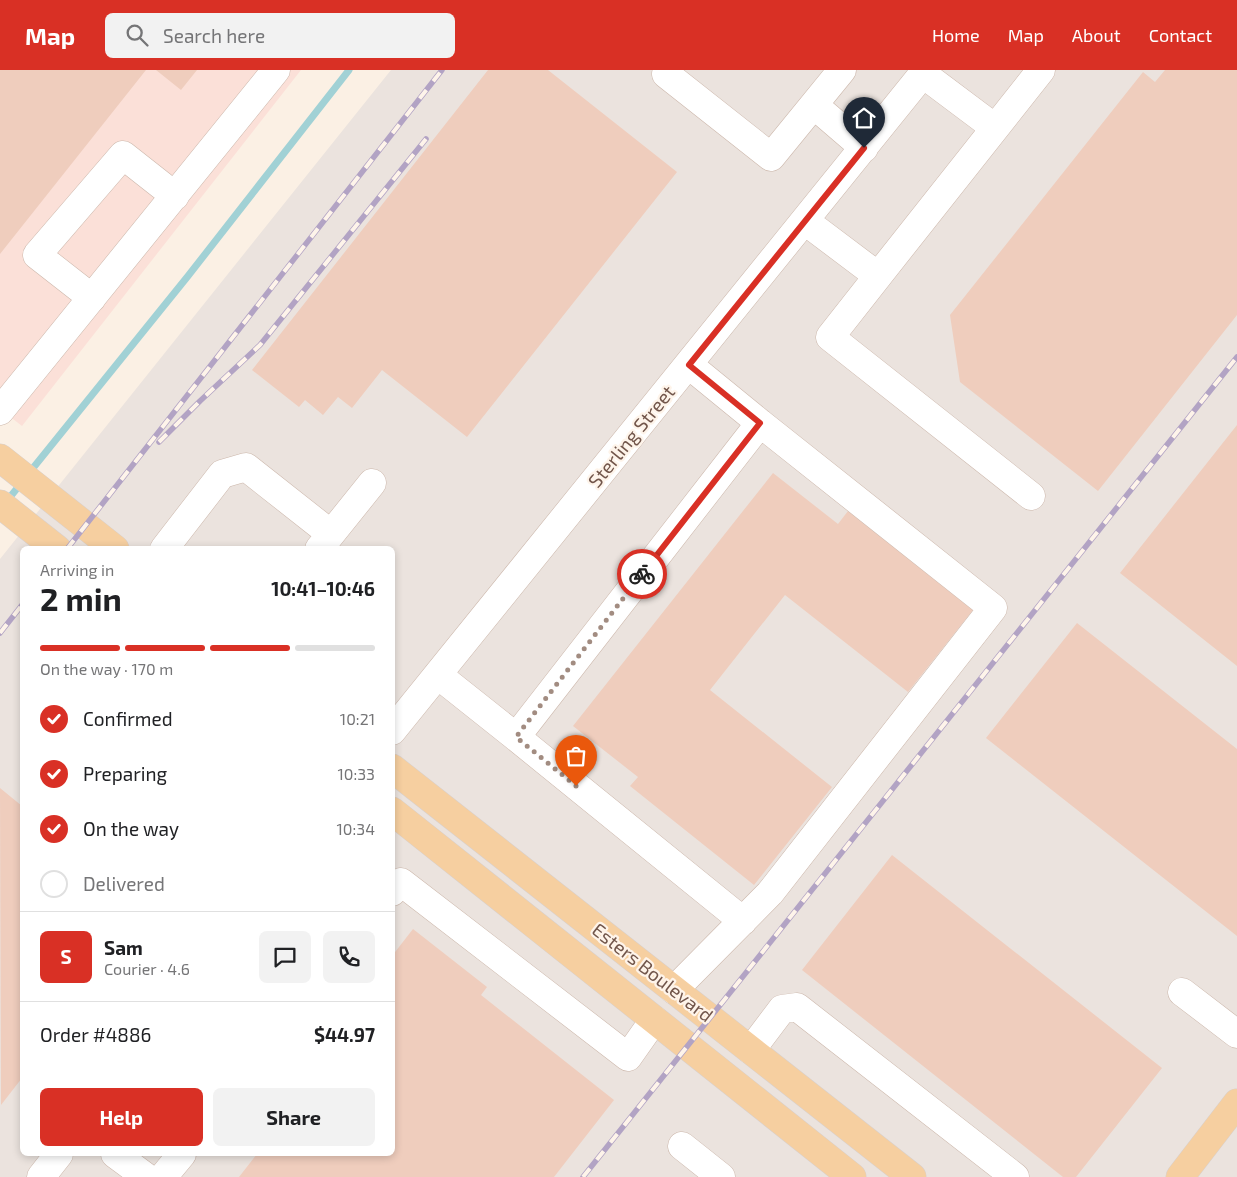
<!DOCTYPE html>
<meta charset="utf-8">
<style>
body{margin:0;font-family:"Exo 2",sans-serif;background:#f2f2f2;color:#202124;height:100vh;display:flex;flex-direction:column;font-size:19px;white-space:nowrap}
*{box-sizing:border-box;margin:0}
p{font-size:16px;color:#757577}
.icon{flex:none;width:28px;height:28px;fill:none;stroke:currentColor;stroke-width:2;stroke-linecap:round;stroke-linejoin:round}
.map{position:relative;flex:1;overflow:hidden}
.sheet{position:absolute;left:20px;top:476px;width:375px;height:610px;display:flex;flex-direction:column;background:#fff;border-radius:8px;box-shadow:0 2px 8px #0003}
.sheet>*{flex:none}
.pin{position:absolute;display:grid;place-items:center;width:42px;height:42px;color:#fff;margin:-51px -21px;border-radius:50% 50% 50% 0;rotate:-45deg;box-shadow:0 0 5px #0007}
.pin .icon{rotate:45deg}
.courier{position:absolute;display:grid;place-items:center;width:50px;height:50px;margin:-25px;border:4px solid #d93025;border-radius:50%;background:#fff;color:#222;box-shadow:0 1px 6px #0007}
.headline em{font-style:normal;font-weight:700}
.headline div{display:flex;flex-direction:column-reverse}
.headline{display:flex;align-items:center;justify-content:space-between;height:85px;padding:0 20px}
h1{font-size:32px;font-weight:700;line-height:38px}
.bar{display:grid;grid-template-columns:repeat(4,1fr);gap:8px 5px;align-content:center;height:60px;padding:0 20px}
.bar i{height:6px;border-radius:4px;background:#e0e0e0}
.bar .selected{background:#d93025}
.bar p{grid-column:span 4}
.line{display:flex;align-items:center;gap:12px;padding:0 20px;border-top:1px solid #e0e0e0}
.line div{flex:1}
.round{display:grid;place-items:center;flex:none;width:52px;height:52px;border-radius:8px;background:#f2f2f2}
ol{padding:0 20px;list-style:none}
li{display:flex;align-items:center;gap:15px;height:55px}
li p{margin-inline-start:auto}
li .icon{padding:5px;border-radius:50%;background:#d93025;color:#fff;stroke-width:4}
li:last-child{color:#757577}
li i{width:28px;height:28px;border:2px solid #e0e0e0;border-radius:50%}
.action{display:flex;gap:10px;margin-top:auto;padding:10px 20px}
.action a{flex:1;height:58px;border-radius:8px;background:#d93025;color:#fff;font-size:20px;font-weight:700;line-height:58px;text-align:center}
.action a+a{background:#f2f2f2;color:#202124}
header{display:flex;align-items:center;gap:30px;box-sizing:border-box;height:70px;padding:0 25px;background:#d93025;color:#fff}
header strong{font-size:24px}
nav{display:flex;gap:28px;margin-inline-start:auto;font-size:18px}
.search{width:350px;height:45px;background:#f2f2f2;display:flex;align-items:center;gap:12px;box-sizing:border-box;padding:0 18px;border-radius:8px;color:#757577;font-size:19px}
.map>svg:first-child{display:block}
.commercial{fill:#fbe0d8}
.industrial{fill:#ebe3de;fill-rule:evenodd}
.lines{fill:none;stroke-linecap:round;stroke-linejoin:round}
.stream{stroke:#a1d1d5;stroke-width:7}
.building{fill:#efcdbd}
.minor-casing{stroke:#ccb7ab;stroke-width:29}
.major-casing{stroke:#d8d0cd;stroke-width:29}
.minor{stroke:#fff;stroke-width:28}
.major{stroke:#f6cfa0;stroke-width:28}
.rail-casing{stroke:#b2a3c4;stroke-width:5.5}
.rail{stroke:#fef4ea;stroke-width:4;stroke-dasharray:11;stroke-linecap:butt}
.done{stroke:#a28c81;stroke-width:5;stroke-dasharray:0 9}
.route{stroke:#d93025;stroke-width:6}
.labels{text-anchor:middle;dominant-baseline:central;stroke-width:4.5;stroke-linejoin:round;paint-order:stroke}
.street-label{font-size:19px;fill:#72564b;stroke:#fef4ea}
</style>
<header>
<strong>Map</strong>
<div class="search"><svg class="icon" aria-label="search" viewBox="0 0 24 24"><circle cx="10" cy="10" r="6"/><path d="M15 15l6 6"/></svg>Search here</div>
<nav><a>Home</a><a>Map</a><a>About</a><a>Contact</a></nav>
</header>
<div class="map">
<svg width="1237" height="1107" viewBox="0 0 1237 1107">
<rect width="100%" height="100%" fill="#fbf0e4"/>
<path class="commercial" d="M0,0H301L22,356L0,339Z"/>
<path class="industrial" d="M391,0H1237V1107H0V489ZM22,479H392V1084H22Z"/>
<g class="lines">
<path class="stream" d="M29,403L188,206L349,0
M6,432L23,411"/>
</g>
<path class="building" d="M0,0H146L0,184Z
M156,0H197L181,20Z
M488,0H548L677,102L467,367L382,300L352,338L338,327L323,345L305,330L299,337L252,300Z
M1165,0H1237V245L1098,421L960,312L950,245L1143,2L1155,12Z
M1237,355V596L1120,503Z
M773,403L838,454L848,441L973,540L908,622L785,525L710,620L832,717L754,815L630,716L638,707L573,656Z
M1077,553L1237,679V866L986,668Z
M0,718L22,736V1008L1,1035Z
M892,785L1162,998L1076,1107H1063L802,900Z
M413,859L487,917L481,925L614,1030L554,1107H239L257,1084H392V886Z"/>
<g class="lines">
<defs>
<path id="minor" d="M669,0L666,4L771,87L842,0
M923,4L995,58
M814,35L864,78
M805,151L878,206L1041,0
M878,206L830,267L1031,426
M92,228L37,185L123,85L175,126
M689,295L760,353
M0,341L276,0
M164,479L222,404L246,397L331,464
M319,479L372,413
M438,605L516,667
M392,661L926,0
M392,822L401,812L628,987L654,950
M674,920L770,823L993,538L760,353L516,667L743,851
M1182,922L1237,964
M751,980L782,939L797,937L1015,1107
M682,1076L721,1107
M115,1084L146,1107
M41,1107L59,1084
M163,1107L182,1084"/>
<path id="major" d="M0,388L115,479
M0,434L57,479
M392,698L912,1107
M392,741L852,1107
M1180,1107L1237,1033"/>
</defs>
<use href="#minor" class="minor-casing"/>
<use href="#major" class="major-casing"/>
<use href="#minor" class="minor"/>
<use href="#major" class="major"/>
<defs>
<path id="rail" d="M159,372L200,331L260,275L426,69
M67,479L442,0
M0,563L22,535
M583,1107L1237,287"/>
</defs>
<use href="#rail" class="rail-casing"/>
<use href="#rail" class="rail"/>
</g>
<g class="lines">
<path class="done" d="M576,716L516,667L642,504"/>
<path class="route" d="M642,504L760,353L689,295L864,78"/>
</g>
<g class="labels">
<g class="street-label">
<text transform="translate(631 366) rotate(-51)">Sterling Street</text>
<text transform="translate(653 902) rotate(38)">Esters Boulevard</text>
</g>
</g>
</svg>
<div class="pin" style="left:576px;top:716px;background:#ea580c"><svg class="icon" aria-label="bag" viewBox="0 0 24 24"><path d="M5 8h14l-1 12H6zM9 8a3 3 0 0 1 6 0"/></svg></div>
<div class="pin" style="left:864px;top:78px;background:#1f2937"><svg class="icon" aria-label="home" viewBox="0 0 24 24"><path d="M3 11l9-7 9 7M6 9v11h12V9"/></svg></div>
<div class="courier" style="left:642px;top:504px"><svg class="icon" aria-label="bike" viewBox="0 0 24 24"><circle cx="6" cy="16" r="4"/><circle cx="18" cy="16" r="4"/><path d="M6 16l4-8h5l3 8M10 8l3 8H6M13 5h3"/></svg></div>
<section class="sheet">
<div class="headline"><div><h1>2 min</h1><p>Arriving in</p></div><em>10:41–10:46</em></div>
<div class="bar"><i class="selected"></i><i class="selected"></i><i class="selected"></i><i></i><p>On the way · 170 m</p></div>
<ol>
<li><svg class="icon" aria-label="check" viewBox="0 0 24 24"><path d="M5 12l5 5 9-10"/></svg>Confirmed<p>10:21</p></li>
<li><svg class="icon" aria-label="check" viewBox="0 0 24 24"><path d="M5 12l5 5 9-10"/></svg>Preparing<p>10:33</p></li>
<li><svg class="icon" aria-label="check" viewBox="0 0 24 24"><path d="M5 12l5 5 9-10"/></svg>On the way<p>10:34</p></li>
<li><i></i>Delivered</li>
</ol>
<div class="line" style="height:90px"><b class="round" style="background:#d93025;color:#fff">S</b><div><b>Sam</b><p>Courier · 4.6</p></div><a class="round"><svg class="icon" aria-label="chat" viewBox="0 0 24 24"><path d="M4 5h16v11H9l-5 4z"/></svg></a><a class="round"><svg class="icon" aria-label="phone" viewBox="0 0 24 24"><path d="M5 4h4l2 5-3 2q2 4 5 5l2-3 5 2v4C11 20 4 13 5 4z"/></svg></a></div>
<div class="line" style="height:65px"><div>Order #4886</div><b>$44.97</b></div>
<div class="action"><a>Help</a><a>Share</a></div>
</section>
</div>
